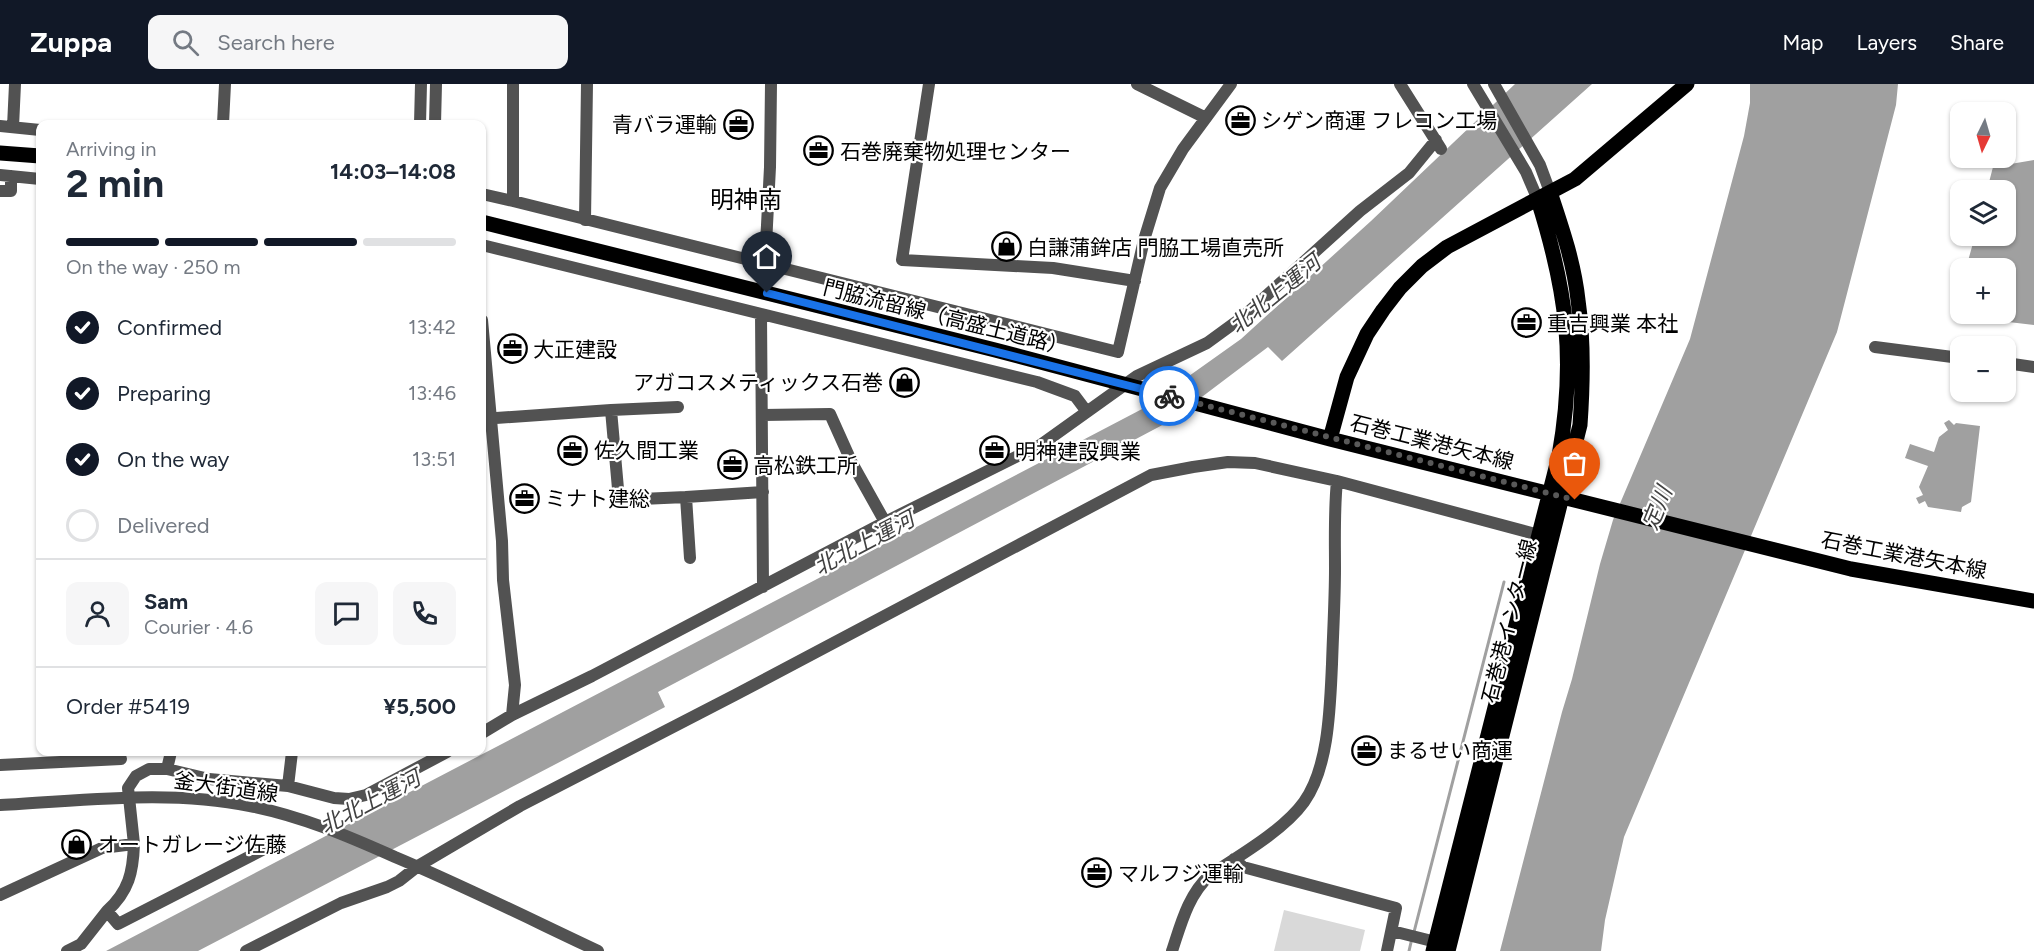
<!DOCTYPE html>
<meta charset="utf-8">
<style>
body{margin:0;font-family:Figtree,"Noto Sans JP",sans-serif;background:#f6f6f7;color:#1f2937;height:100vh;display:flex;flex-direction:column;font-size:22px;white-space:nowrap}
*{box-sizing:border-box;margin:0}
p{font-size:20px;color:#747a83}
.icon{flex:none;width:33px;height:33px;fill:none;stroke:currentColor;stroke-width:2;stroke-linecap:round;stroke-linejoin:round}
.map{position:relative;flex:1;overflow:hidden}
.sheet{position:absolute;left:36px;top:36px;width:450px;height:636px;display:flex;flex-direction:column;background:#fff;border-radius:12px;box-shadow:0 2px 4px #0004}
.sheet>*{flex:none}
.needle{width:39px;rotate:185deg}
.tools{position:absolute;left:1950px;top:18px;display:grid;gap:12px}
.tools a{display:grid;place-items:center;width:66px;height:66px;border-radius:12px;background:#fff;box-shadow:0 2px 4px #0004;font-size:30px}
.pin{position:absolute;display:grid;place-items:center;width:51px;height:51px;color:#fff;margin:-62px -26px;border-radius:50% 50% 50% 0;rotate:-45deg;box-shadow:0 0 6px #0007}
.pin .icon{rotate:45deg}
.courier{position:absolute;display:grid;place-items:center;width:60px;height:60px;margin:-30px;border:4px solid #1a73e8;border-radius:50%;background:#fff;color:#222;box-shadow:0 2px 8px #0007}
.summary em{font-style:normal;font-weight:700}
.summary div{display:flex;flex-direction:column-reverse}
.summary{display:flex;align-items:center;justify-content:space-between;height:102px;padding:0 30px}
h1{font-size:39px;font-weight:700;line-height:45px}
.bar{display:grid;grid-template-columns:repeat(4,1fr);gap:9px 6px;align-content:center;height:72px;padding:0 30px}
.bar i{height:8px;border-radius:4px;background:#e0e1e3}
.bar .current{background:#111827}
.bar p{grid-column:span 4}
.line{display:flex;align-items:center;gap:15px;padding:0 30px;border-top:2px solid #e0e1e3}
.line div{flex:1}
.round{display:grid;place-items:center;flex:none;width:63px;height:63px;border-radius:12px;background:#f6f6f7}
ol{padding:0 30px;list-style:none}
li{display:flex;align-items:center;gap:18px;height:66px}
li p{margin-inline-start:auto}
li .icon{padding:6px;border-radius:50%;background:#111827;color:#fff;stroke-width:4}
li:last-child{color:#747a83}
li i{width:33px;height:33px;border:3px solid #e0e1e3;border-radius:50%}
header{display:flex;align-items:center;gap:36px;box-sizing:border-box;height:84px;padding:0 30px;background:#111827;color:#fff}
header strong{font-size:28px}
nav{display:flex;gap:33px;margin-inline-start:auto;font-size:21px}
.search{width:420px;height:54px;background:#f6f6f7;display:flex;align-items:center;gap:15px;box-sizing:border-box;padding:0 21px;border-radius:12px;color:#747a83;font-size:22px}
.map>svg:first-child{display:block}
.green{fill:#d9d9d9}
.water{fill:#a0a0a0}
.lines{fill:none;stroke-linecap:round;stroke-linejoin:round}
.stream{stroke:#a0a0a0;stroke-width:3}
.minor{stroke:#525252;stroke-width:12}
.major{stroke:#000;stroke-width:15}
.done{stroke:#595959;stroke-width:6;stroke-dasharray:0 10.8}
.route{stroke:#1a73e8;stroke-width:8}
.labels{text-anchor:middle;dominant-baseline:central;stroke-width:4.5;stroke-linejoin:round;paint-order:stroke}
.poi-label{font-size:21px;fill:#000;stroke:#fff;text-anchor:start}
.street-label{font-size:21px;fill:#000;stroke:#fff}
.water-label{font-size:22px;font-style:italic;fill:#414141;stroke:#fff}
.quarter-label{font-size:24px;fill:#000;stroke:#fff}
</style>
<header>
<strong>Zuppa</strong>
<div class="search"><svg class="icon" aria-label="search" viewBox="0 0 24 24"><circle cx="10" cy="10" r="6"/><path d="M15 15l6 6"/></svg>Search here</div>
<nav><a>Map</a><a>Layers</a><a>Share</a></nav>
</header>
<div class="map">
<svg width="2034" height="867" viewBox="0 0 2034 867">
<rect width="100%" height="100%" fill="#fff"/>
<path class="green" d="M1284,826L1365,846L1360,867H1274Z"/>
<path class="water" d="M1515,0H1592L1282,277L1268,263L1170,337L658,608L665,623L198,867H106L1144,324L1241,255L1371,137Z
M1750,0H1898L1896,21L1837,248L1624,753L1605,836L1601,867H1500L1562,628L1572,595L1600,480L1613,436L1690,255L1744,52L1750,19Z
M2034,76V241L2000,237L2001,230H2006V184H1966L1975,152H2006V106H1987L1993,83Z
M1949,336L1954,341L1956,339L1980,342L1971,418L1962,423L1961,428L1928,423L1925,417L1919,420L1916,414L1923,411L1919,403L1928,382L1905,374L1910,360L1934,368L1939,353L1948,346L1944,339Z"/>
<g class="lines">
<path class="stream" d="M1414,848L1504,498
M1409,867L1412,854"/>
<path class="minor" d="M513,0V117
M929,0L902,176L1053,184L1135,197
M1137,0L1206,34
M1400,0L1441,65
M1473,0L1526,88L1538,116
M1494,0L1540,81L1550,108
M223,40L225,0
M420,40L421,0
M435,40L436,0
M0,42L40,46
M13,43L15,0
M0,91L40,95
M0,107H11V92
M482,110L513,117L1118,268L1144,156L1160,104L1183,65L1231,0
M585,136L587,0
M482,161L1037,298L1075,312L1087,328
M765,180L770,83L771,0
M761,230L763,503
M482,236L502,457L503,496L515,601L512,631
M1875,263L1960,274
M2006,279L2034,283
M678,323L611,326L619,416L686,413
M763,331L830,330L852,379L885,438
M482,335L611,326
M690,474L686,413L763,408
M482,649L512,631L592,592L885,438L1042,360L1137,292L1207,259L1244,232L1360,127L1409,89L1436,56
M0,681L121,675
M167,685L171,668
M288,702L292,668
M0,721C82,717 168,705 250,722C301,732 348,752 395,773C464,802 530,835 598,867
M1234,775L1243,783L1396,824L1387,867
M0,811L102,764L134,760L128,704L136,692L149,685H167L209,695L288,702L334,714L349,715L366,711L447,668
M107,827C129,807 133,788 134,760
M1392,847L1436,858
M67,867L81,860L107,827L118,840L272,761
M246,867L341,819L387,803L399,797L418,782L520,722L735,611L1151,391L1193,383L1228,378L1255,379L1337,397L1539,451
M1172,867C1181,840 1188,811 1210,791C1239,772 1284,746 1304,718C1329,683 1330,623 1332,580C1333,548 1335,516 1335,484C1335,455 1334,426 1337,397"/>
<path class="major" d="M0,69L40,72
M482,138L995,266L1330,355L1851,485L2034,517
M1330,355L1347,293L1367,250L1383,226L1400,204L1422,182L1447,163L1575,95L1687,0
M1433,867L1559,372C1576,276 1567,208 1538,116
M1448,867L1580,341C1583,299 1584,257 1578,216C1574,179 1562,144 1550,108"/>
</g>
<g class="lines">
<path class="done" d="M1169,312L1575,416"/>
<path class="route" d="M767,209L1169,312"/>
</g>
<defs>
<symbol id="office-ring" viewBox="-11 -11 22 22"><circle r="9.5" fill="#fff" stroke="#000" stroke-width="1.5"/><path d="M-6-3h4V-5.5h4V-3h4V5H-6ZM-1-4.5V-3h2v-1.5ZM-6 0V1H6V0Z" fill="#000"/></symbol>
<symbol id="shop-ring" viewBox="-11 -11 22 22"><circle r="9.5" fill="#fff" stroke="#000" stroke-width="1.5"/><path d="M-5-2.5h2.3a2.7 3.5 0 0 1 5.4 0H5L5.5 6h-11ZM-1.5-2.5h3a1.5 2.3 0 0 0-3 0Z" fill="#000"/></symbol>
</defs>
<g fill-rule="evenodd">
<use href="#office-ring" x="1224" y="20" width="33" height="33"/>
<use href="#office-ring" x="722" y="24" width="33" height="33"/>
<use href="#office-ring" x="802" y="50" width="33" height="33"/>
<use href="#shop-ring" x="990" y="146" width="33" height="33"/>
<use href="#office-ring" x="1510" y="222" width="33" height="33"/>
<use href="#office-ring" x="496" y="248" width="33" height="33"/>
<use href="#shop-ring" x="888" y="282" width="33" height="33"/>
<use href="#office-ring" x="556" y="350" width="33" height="33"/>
<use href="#office-ring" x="978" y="350" width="33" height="33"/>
<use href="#office-ring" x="716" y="364" width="33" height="33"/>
<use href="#office-ring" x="508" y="398" width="33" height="33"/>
<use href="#office-ring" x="1350" y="650" width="33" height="33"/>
<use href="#shop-ring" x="60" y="744" width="33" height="33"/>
<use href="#office-ring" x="1080" y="772" width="33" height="33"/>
</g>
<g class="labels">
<g class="poi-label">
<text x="1261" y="36">シゲン商運 フレコン工場</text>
<text x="717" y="40" text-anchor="end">青バラ運輸</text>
<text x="840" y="67">石巻廃棄物処理センター</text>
<text x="1027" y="163">白謙蒲鉾店 門脇工場直売所</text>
<text x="1547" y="239">重吉興業 本社</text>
<text x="533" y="265">大正建設</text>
<text x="883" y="298" text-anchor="end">アガコスメティックス石巻</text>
<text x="594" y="366">佐久間工業</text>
<text x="1015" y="367">明神建設興業</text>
<text x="753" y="381">高松鉄工所</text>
<text x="545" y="414">ミナト建総</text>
<text x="1387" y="666">まるせい商運</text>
<text x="98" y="760">オートガレージ佐藤</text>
<text x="1118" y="789">マルフジ運輸</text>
</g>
<g class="street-label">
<text transform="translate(946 233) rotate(14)">門脇流留線（高盛土道路）</text>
<text transform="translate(1432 358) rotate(14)">石巻工業港矢本線</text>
<text transform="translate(1904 471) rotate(11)">石巻工業港矢本線</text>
<text transform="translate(1509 537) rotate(-76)">石巻港インター線</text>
<text transform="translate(226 703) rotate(8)">釜大街道線</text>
</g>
<g class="water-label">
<text transform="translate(1275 210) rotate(-39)">北北上運河</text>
<text transform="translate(1657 424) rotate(-68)">定川</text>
<text transform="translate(864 459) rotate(-28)">北北上運河</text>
<text transform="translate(370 718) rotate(-28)">北北上運河</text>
</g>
<g class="quarter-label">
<text x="746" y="115">明神南</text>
</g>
</g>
</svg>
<div class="tools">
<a><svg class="needle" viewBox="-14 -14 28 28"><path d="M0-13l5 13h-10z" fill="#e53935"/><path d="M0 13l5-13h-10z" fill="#747a83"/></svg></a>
<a><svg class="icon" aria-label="layers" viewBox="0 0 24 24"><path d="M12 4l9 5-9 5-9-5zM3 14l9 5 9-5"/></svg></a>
<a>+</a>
<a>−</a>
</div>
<div class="pin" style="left:1575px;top:416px;background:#ea580c"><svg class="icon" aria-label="bag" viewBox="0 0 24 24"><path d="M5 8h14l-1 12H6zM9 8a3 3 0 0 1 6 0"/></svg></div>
<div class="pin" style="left:767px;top:209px;background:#1f2937"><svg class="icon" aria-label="home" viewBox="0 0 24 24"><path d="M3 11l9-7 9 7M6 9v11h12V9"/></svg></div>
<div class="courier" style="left:1169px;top:312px"><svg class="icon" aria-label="bike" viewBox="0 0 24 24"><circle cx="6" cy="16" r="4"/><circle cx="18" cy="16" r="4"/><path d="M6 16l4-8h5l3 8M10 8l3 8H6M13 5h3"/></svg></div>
<section class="sheet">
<div class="summary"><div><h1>2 min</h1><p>Arriving in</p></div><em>14:03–14:08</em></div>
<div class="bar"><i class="current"></i><i class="current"></i><i class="current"></i><i></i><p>On the way · 250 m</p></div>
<ol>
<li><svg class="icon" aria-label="check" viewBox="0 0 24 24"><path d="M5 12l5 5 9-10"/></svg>Confirmed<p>13:42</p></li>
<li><svg class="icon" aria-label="check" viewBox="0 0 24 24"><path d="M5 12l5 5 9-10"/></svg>Preparing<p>13:46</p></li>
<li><svg class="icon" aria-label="check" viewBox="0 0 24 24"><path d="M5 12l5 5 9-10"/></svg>On the way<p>13:51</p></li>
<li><i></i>Delivered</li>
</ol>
<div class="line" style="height:108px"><a class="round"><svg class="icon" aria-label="person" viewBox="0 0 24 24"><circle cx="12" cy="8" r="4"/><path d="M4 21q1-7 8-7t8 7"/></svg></a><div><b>Sam</b><p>Courier · 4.6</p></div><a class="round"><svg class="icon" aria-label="chat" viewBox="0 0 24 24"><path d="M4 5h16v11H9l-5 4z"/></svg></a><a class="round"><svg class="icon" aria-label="phone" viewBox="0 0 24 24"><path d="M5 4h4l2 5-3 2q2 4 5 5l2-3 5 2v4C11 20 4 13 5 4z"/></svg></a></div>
<div class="line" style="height:78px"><div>Order #5419</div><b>¥5,500</b></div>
</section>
</div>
